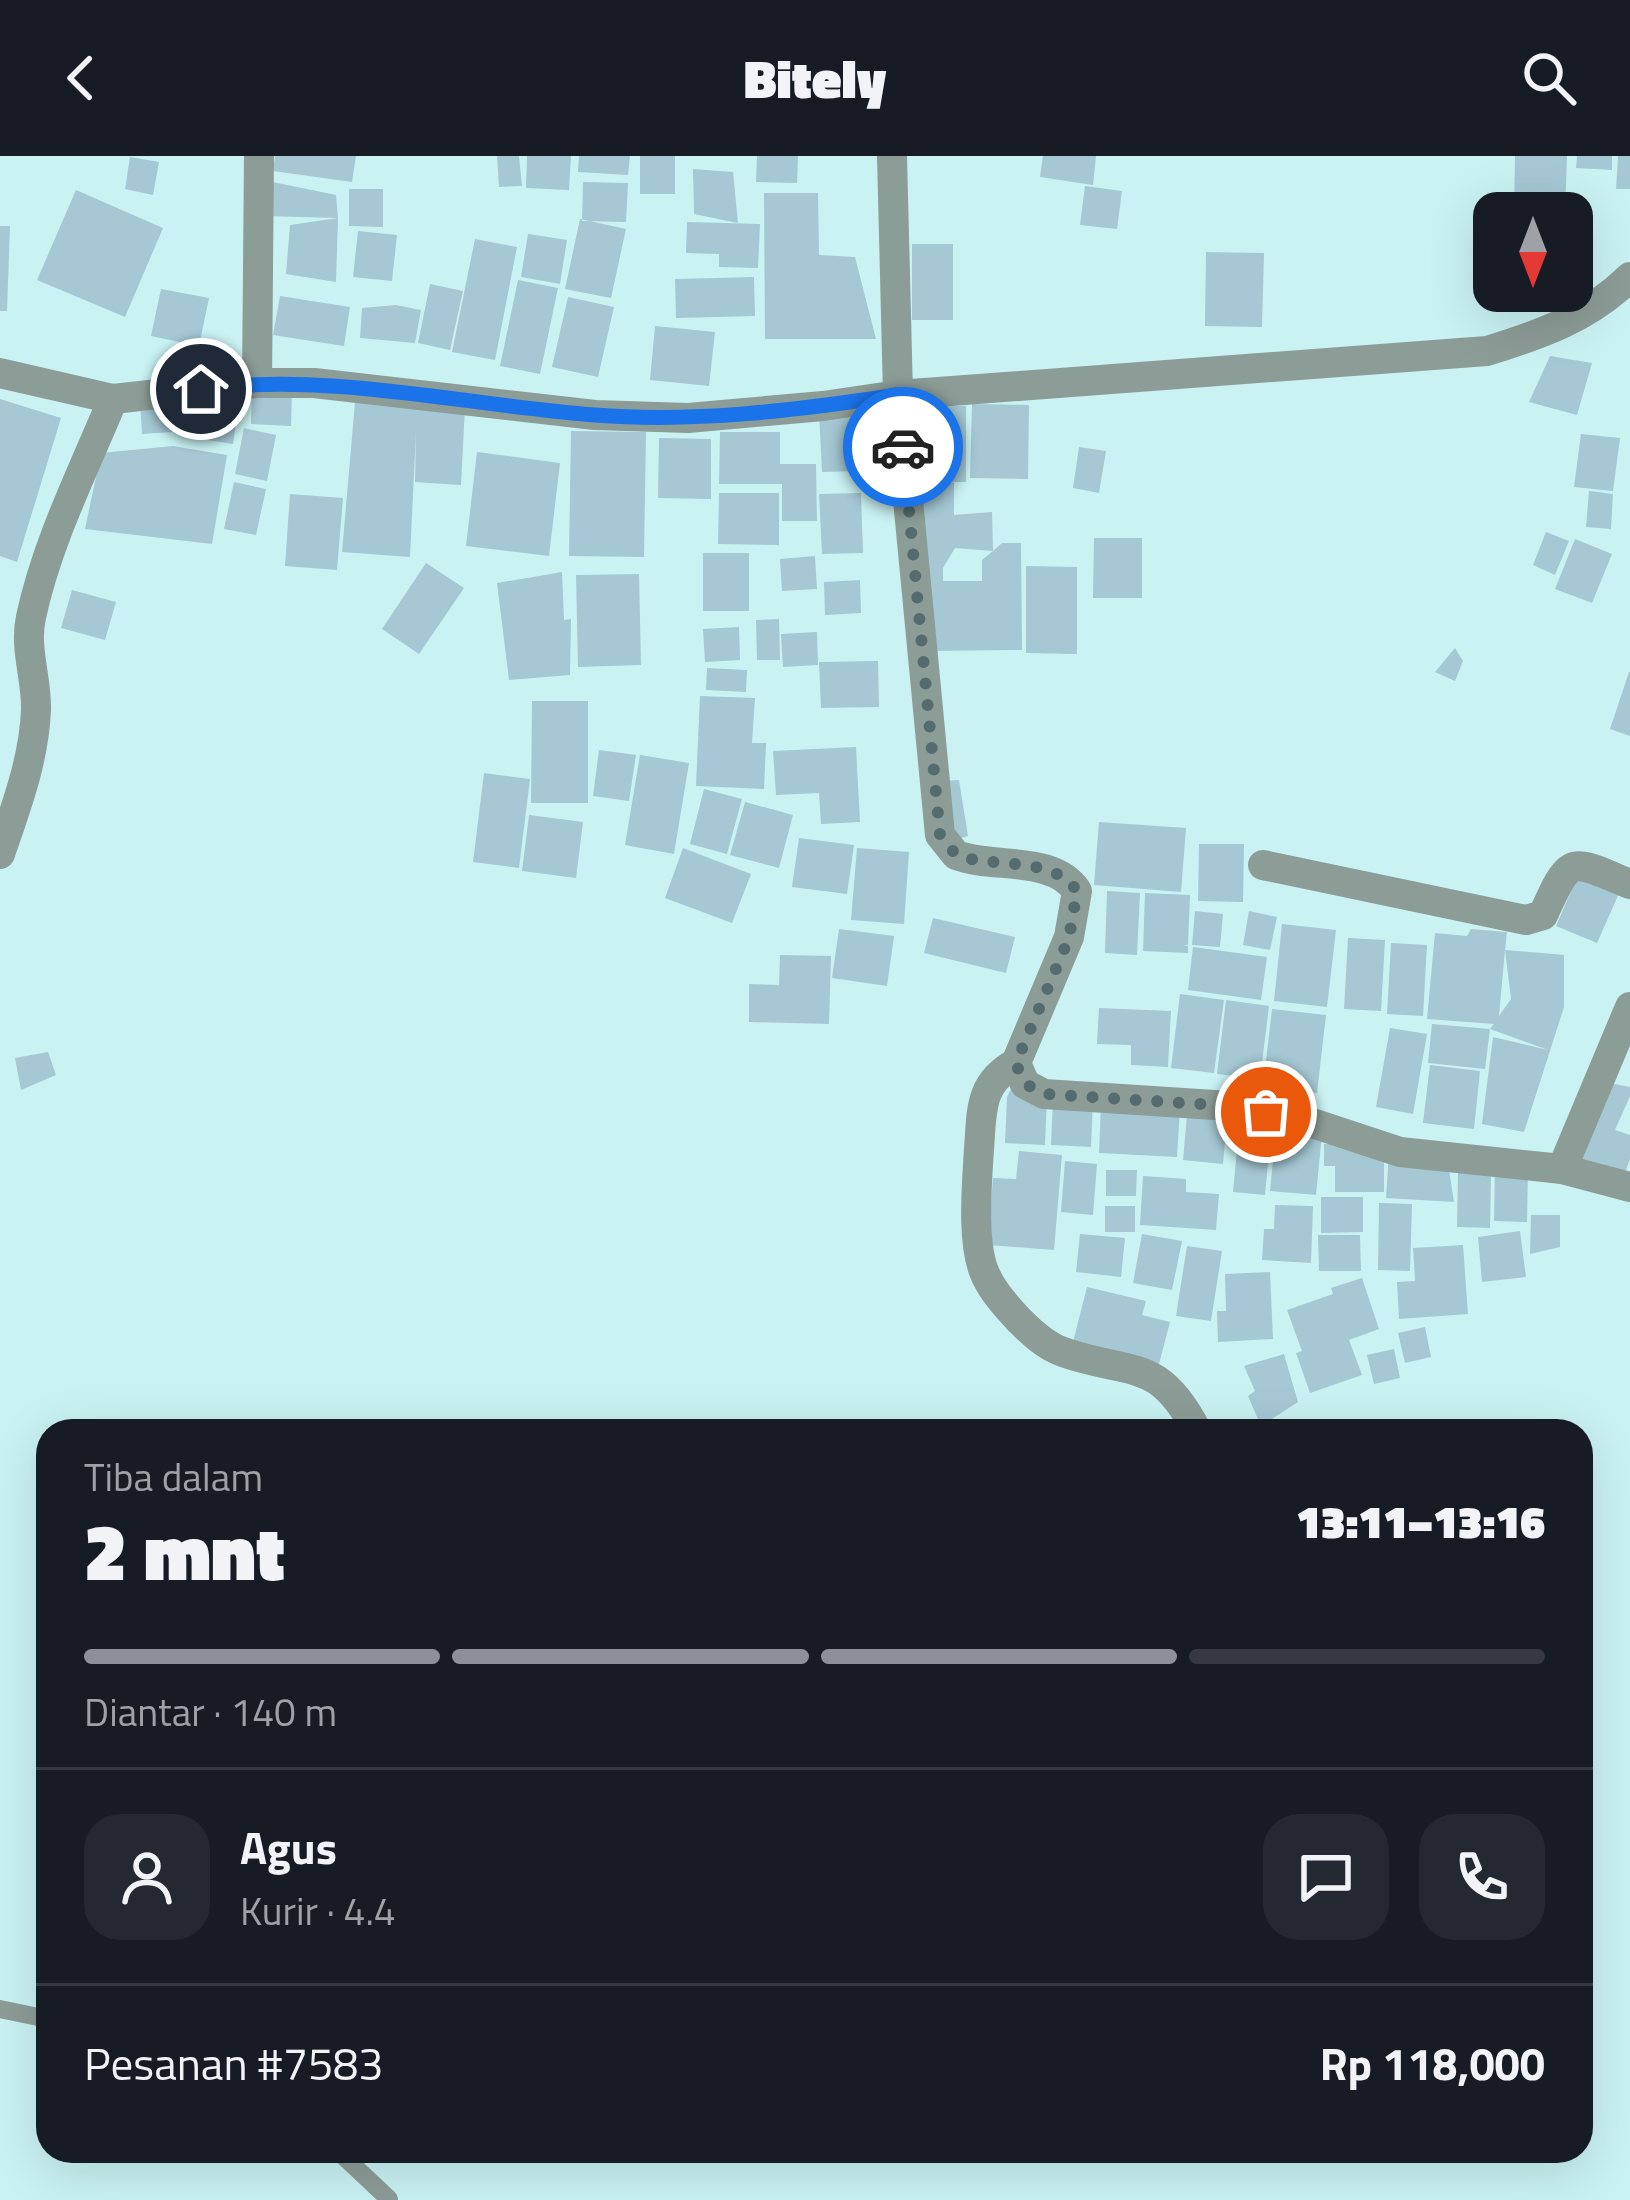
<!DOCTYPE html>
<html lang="id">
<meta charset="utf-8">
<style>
body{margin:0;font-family:"Titillium Web",sans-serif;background:#242831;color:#f1f3f6;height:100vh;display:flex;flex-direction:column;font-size:45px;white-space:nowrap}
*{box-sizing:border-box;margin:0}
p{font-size:39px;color:#9ea1a6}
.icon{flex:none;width:66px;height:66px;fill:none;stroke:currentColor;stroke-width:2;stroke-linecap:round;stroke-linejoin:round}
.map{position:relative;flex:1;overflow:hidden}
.drawer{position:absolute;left:36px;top:1263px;width:1557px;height:744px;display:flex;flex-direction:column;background:#171b24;border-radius:36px;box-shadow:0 12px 48px #0002}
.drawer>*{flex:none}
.needle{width:78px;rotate:180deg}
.fabs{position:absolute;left:1473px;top:36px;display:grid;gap:24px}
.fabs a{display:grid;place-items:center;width:120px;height:120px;border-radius:24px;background:#171b24;box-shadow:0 12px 48px #0002;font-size:60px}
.pin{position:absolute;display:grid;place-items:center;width:102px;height:102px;color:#fff;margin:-51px;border:6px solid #fff;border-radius:50%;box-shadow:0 3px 12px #0007}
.courier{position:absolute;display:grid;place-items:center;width:120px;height:120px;margin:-60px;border:9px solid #1a73e8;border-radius:50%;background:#fff;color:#222;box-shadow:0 3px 15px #0007}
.headline em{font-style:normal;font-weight:800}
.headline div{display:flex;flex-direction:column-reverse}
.headline{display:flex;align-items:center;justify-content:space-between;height:204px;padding:0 48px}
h1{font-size:78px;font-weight:800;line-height:90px}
.bar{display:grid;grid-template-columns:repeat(4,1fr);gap:18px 12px;align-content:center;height:144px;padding:0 48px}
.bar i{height:15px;border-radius:9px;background:#363941}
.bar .selected{background:#8c9099}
.bar p{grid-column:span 4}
.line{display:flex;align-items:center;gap:30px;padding:0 48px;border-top:3px solid #363941}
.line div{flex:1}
.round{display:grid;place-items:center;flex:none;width:126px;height:126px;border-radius:36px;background:#242831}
header{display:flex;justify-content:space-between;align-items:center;height:156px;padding:0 48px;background:#171b24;font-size:54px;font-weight:800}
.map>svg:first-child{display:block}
.building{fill:#a5c8d4;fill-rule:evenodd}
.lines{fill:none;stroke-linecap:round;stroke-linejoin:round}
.service{stroke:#8c9c97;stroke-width:18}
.minor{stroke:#8c9c97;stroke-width:30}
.done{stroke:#546c6d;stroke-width:12;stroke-dasharray:0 21.6}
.route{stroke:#1a73e8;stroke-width:15}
</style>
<header><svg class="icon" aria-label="back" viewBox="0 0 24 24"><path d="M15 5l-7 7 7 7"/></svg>Bitely<svg class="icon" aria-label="search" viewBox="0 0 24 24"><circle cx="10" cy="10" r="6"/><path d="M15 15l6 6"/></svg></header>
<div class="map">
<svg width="1630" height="2044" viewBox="0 0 1630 2044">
<rect width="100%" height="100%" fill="#caf2f3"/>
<path class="building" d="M275,0H356L352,26L273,15Z
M497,0H519L522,30L499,31Z
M527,0H571L569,34L526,32Z
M579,0H630L628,19L578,16Z
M640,0H675V38H640Z
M757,0H798L797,27L756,26Z
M1043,0H1096L1093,29L1040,21Z
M1515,0H1567L1565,57H1514Z
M1577,0H1612V14L1576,12Z
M1618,0H1630V33H1616Z
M130,1L159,6L153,39L125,33Z
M693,13L733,16L738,67L694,58Z
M263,24L336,39L338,62L264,60Z
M583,26L628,27L626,66L582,65Z
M1085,30L1122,35L1117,73L1080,69Z
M349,33H383V71L349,70Z
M76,34L163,72L125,161L37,124Z
M764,37H818L819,99L855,101L876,183H765Z
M338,62L336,126L286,118L290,69Z
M580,63L626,73L611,142L565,133Z
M687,66L760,68L758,112L719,111V98L686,97Z
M0,70H10L7,155H0Z
M358,75L397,79L392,125L353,121Z
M528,78L567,84L560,128L521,121Z
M475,83L517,91L495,204L452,196Z
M912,88H953V164H912Z
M1206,96L1264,97L1262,171L1205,170Z
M754,121L755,160L676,162L675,123Z
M518,124L558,132L540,218L500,210Z
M430,128L463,135L450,194L418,187Z
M161,133L209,142L199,190L151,180Z
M280,140L350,151L344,190L273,179Z
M568,141L614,151L598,221L552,211Z
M396,149L421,154L415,187L360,182L362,152Z
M655,170L715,176L709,230L650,224Z
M1550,200L1592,207L1577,259L1529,246Z
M252,234L292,236L291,270L251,268Z
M356,235L465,251L461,329L415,326L416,276L410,401L342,396Z
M208,236L240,241L233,288L201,283Z
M0,243L61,262L17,406L0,400Z
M188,243L189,275L142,278L140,245Z
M972,248L1029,249L1028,323L970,322Z
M932,250H966V326H932Z
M861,255V274L901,272L906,323L867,326L863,291V315L822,316L819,256Z
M244,272L276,279L267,325L235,318Z
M571,275L646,276L644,401L569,400Z
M720,276H780V308H816L817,365H782V328H719Z
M1581,278L1620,282L1613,335L1574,331Z
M659,282L711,283V343L658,342Z
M173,290L227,299L212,388L85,373L101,297Z
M1079,291L1106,295L1099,337L1073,332Z
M477,296L560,307L549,400L466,390Z
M234,326L266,333L256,379L224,373Z
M954,326V359L992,356L993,395L1002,387H1021L1022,494L925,495L907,338ZM955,392L993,395L982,404V425H943V412Z
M1589,335L1613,338L1611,373L1586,371Z
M719,337H779V389L718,388Z
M861,337L863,397L822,398L819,338Z
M290,338L343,342L337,414L285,410Z
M1546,376L1569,385L1555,419L1533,409Z
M1094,382H1142V442H1093Z
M1575,383L1612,398L1592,447L1555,433Z
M703,397H749V455H703Z
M815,400L817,433L782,435L780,403Z
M426,407L464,432L419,498L382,473Z
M1026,410L1077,411V498L1026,497Z
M562,416L564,464L571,463L570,519L509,524L497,427Z
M639,418L641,509L578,511L576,419Z
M860,424L861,457L825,459L824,426Z
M72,434L116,446L105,484L61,472Z
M779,463L780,504H757L756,464Z
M739,471L740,504L705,506L703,473Z
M817,476L818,509L783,511L781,478Z
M1455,492L1463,505L1455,525L1435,516Z
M878,505L879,551L821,552L819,506Z
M707,512L747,514L746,536L706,534Z
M1629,516H1630V580L1610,573Z
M700,540L755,542L752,587H766L764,633L696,630Z
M532,545H588V647H531Z
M856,591L860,666L821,668L819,637L776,639L773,595Z
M599,594L636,599L629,645L593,640Z
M640,599L689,607L674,698L625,689Z
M484,617L530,623L519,712L473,706Z
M959,624L968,680L944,687L936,625Z
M704,633L742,643L727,698L690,688Z
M745,646L793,659L779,712L730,699Z
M529,659L583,666L576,722L522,715Z
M1099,666L1186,672L1181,736L1094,729Z
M799,682L854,689L847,738L792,731Z
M1199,688H1244L1243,746L1198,745Z
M683,692L751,718L732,767L665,742Z
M857,692L909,696L904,768L851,764Z
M1579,717L1620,735L1597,787L1556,770Z
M1107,735L1140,737L1137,799L1105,797Z
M1145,737L1190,739L1188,789H1183L1188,790V797L1143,795Z
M1195,755L1223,758L1220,791L1192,789Z
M1249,755L1277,761L1270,794L1243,789Z
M933,762L1015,781L1006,817L924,797Z
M1282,768L1336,774L1327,851L1274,845Z
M839,773L894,780L887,830L832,822Z
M1471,773L1507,776L1505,794L1564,799V851L1524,976L1482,968L1493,881L1548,894L1490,873L1494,868L1427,863L1435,777L1467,780ZM1505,794L1511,843L1499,860Z
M1348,782L1385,784L1381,855L1344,853Z
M1391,787L1427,789L1423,860L1387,858Z
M1193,791L1267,801L1261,844L1188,834Z
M780,799L831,800L829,868L749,866V828L779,829Z
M1180,838L1224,844L1214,917L1171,912Z
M1226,844L1269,850L1260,923L1217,918Z
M1099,852L1171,855L1168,911L1131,909V889L1097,888Z
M1272,853L1326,859L1317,937L1263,930Z
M1432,868L1490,873L1485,913L1428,907Z
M1390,872L1427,878L1413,958L1376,951Z
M48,896L56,919L21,934L15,902Z
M1430,909L1480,915L1474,973L1423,967Z
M1015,924L1047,942L1045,989L1005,987L1007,941Z
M1599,925L1630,931V940L1615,974L1630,979V1003L1625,1017L1566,1003Z
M1053,942L1093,944L1091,991L1051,989Z
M1101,948L1180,953L1177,1001L1099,997Z
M1188,948L1228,952L1223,1008L1183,1004Z
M1239,973L1271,976L1265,1039L1233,1036Z
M1276,974L1322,978L1316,1039L1270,1035Z
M1324,988H1359L1384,998V1036H1335V1010H1324Z
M1019,995L1062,999L1054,1094L988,1089L993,1022L1016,1023Z
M1389,997L1448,1007L1454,1046L1386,1042Z
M1065,1005L1097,1008L1093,1059L1061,1056Z
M1495,1009L1528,1012L1527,1066L1494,1065Z
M1106,1014H1137L1136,1040H1106Z
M1458,1015L1491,1016L1490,1072L1457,1071Z
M1143,1020L1186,1023V1036L1219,1038L1216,1074L1140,1069Z
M1321,1041H1363V1076L1321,1077Z
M1379,1047L1412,1048L1410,1115L1378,1114Z
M1275,1049L1313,1050L1311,1107L1262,1104L1264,1073H1274Z
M1105,1050H1135V1076H1105Z
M1531,1059H1560V1091L1530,1098Z
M1520,1075L1526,1121L1482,1126L1478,1081Z
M1080,1078L1125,1082L1121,1121L1076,1116Z
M1142,1078L1182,1085L1172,1134L1133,1127Z
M1318,1079H1360L1361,1115H1319Z
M1463,1089L1468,1158L1399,1163L1397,1126L1415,1125L1413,1092Z
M1187,1090L1222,1095L1211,1165L1176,1160Z
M1270,1116L1273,1183L1218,1186L1217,1155H1226L1225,1118Z
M1362,1122L1379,1173L1349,1184L1362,1219L1310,1237L1296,1197L1302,1195L1287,1154L1333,1138L1331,1132Z
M1087,1131L1146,1145L1142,1159L1170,1166L1159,1208L1073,1186Z
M1425,1171L1431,1201L1405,1207L1398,1177Z
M1394,1193L1400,1222L1374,1228L1367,1199Z
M1284,1198L1298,1246L1261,1270L1248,1240L1255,1235L1244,1210Z"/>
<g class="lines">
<path class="service" d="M0,1853L48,1863
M338,1995L389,2043"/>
<path class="minor" d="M892,0L898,239L940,679L956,699C993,713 1053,699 1077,735L1069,781L1016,907L1025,928L1044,938L1230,950L1300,963L1400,996L1562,1013L1630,851
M0,217L113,243L257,227H314L595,259L688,262L823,250L898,239L1487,195C1542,178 1588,162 1630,121
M257,227L259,0
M0,698C16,651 34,604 36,554C37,523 24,492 31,461C47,386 84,313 113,243
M1263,709L1526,764L1543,759C1571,697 1569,703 1630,728
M1016,907C979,927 982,954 979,993C977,1027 971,1090 986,1120C994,1137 1007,1151 1019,1164C1032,1177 1046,1190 1063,1196C1132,1220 1158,1200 1197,1275
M1562,1013L1630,1031"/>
</g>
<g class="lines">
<path class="done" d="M903,291L940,679L956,699C993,713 1052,699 1077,735L1069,782L1016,907C1022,925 1027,931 1044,938L1230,950L1266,956"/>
<path class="route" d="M201,233C334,216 463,249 595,259C696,267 798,254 898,239L903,291"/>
</g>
</svg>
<div class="fabs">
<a><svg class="needle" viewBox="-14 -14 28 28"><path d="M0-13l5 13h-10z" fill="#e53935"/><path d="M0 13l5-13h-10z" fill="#9ea1a6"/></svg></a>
</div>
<div class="pin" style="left:1266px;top:956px;background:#ea580c"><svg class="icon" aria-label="bag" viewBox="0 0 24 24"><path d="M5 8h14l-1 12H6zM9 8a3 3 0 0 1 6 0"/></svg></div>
<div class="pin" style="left:201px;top:233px;background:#1f2937"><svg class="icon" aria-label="home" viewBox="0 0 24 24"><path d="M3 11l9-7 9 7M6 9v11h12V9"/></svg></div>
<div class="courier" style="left:903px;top:291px"><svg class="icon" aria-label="car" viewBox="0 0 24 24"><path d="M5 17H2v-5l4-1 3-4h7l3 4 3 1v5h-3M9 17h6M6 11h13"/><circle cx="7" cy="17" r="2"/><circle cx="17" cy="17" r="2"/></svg></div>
<section class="drawer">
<div class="headline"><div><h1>2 mnt</h1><p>Tiba dalam</p></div><em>13:11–13:16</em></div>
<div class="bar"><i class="selected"></i><i class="selected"></i><i class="selected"></i><i></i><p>Diantar · 140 m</p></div>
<div class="line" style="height:216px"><a class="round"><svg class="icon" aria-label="person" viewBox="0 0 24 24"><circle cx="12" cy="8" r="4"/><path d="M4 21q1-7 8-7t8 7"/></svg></a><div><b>Agus</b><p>Kurir · 4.4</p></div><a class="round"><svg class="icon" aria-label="chat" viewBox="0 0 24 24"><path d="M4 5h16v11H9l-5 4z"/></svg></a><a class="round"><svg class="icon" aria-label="phone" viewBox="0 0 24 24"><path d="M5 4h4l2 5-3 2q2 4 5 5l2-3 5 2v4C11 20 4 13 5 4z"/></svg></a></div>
<div class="line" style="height:156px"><div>Pesanan #7583</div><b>Rp 118,000</b></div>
</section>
</div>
